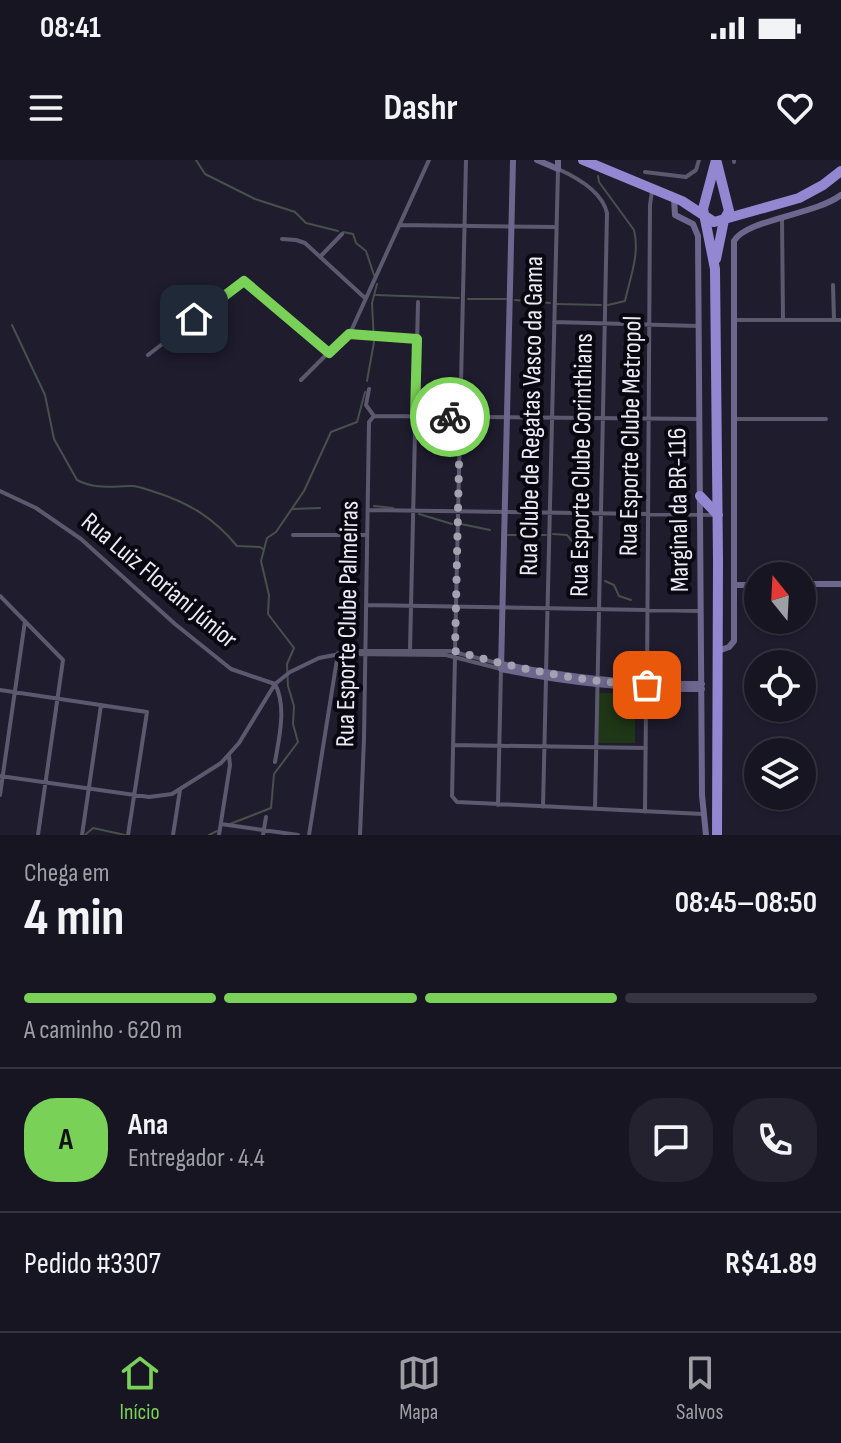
<!DOCTYPE html>
<html lang="pt">
<meta charset="utf-8">
<style>
body{margin:0;font-family:"Sofia Sans Condensed",sans-serif;background:#24222f;color:#f1f3f6;height:100vh;display:flex;flex-direction:column;font-size:30px;white-space:nowrap}
*{box-sizing:border-box;margin:0}
p{font-size:26px;color:#9e9fa5}
.icon{flex:none;width:44px;height:44px;fill:none;stroke:currentColor;stroke-width:2;stroke-linecap:round;stroke-linejoin:round}
.map{position:relative;height:675px;overflow:hidden}
.drawer{display:flex;flex-direction:column;background:#171522;flex:1}
.drawer>*{flex:none}
.needle{width:52px;rotate:342deg}
.tools{position:absolute;left:744px;top:402px;display:grid;gap:16px}
.tools a{display:grid;place-items:center;width:72px;height:72px;border-radius:50%;background:#171522;box-shadow:0 2px 6px #0004,0 0 0 2px #363440;font-size:40px}
.pin{position:absolute;display:grid;place-items:center;width:68px;height:68px;color:#fff;margin:-34px;border-radius:16px;box-shadow:0 4px 12px #0006}
.courier{position:absolute;display:grid;place-items:center;width:80px;height:80px;margin:-40px;border:6px solid #7ad157;border-radius:50%;background:#fff;color:#222;box-shadow:0 2px 10px #0007}
.head em{font-style:normal;font-weight:700}
.head div{display:flex;flex-direction:column-reverse}
.head{display:flex;align-items:center;justify-content:space-between;height:136px;padding:0 24px}
h1{font-size:52px;font-weight:700;line-height:60px}
.bar{display:grid;grid-template-columns:repeat(4,1fr);gap:12px 8px;align-content:center;height:96px;padding:0 24px}
.bar i{height:10px;border-radius:6px;background:#363440}
.bar .on{background:#7ad157}
.bar p{grid-column:span 4}
.line{display:flex;align-items:center;gap:20px;padding:0 24px;border-top:2px solid #363440}
.line div{flex:1}
.round{display:grid;place-items:center;flex:none;width:84px;height:84px;border-radius:32px;background:#24222f}
.status{display:flex;justify-content:space-between;align-items:center;height:56px;padding:0 40px;background:#171522;direction:ltr}
.status svg{height:22px;fill:currentColor}
header{display:flex;justify-content:space-between;align-items:center;height:104px;padding:0 24px;background:#171522;font-size:36px;font-weight:700}
.tab-bar{display:flex;justify-content:space-around;align-items:center;height:112px;border-top:2px solid #363440;background:#171522;font-size:22px;color:#9e9fa5}
.tab-bar a{display:grid;justify-items:center;gap:4px}
.tab-bar .on{color:#7ad157}
.map>svg:first-child{display:block}
.green{fill:#1f3716}
.lines{fill:none;stroke-linecap:round;stroke-linejoin:round}
.stream{stroke:#47504a;stroke-width:2}
.street{stroke:#5c596f;stroke-width:4}
.secondary{stroke:#6d678d;stroke-width:6}
.highway{stroke:#9487d2;stroke-width:10}
.done{stroke:#a4a2b1;stroke-width:8;stroke-dasharray:0 14.4}
.route{stroke:#7ad157;stroke-width:10}
.labels{text-anchor:middle;dominant-baseline:central;stroke-width:8;stroke-linejoin:round;paint-order:stroke}
.street-label{font-size:26px;fill:#eceaf7;stroke:#09070f}
</style>
<div class="status"><b>08:41</b><svg viewBox="0 0 49 12"><path d="M0 12V9h3v3zM5 12V6h3v6zM10 12V3h3v9zM15 12V0h3v12zM26 1h20v11H26zM47 4h2v5h-2z"/></svg></div>
<header><svg class="icon" aria-label="menu" viewBox="0 0 24 24"><path d="M4 6h16M4 12h16M4 18h16"/></svg>Dashr<svg class="icon" aria-label="heart" viewBox="0 0 24 24"><path d="M12 20l-8-8c-3-5 5-10 8-4 3-6 11-1 8 4z"/></svg></header>
<div class="map">
<svg width="841" height="675" viewBox="0 0 841 675">
<rect width="100%" height="100%" fill="#1f1c2e"/>
<path class="green" d="M598,533H635V583H598Z"/>
<g class="lines">
<path class="stream" d="M196,0L205,14L255,39L295,52L306,63L338,71
M598,16L599,22L634,70C640,94 630,118 625,141L608,145
M343,72L353,74L356,83L366,91L374,115
M376,135L459,138
M468,139H506
M515,140L550,143
M557,144L601,145
M12,165L45,235L54,279L77,320C96,330 112,326 132,326C139,326 148,330 155,332C189,343 214,358 237,386L260,387L263,389
M367,221L374,182L372,143L377,124
M374,346L393,348
M293,349L320,348
M419,354L452,364
M461,364L490,370
M553,374L567,375L585,397
M508,375H546
M605,421L614,425L619,436L631,440
M230,664L271,648L274,614L298,582L293,564L294,546L288,526L287,504L294,488L268,454L269,435L261,401L267,378L276,372L304,331L331,272L357,262L365,232
M85,675L93,668L125,675
M209,675L217,671"/>
<path class="street" d="M734,0V2
M645,12L686,17L696,10L699,0
M782,59L783,159
M400,65L556,67
M282,79L296,80L305,83L365,138
M320,97L342,74
M833,125L834,160
M733,160H841
M554,162L698,166
M349,174L417,179
M148,195L244,121L329,193
M301,220L352,169L429,0
M369,229L366,245L374,256
M374,256L698,259
M733,259H826
M0,331L36,348L81,379L175,464L231,509L275,524
M369,350L716,355
M293,375H366
M0,436L63,500L38,675
M366,445L701,451
M410,490L418,142
M455,491L466,0
M348,494L446,495L501,509L498,645
M455,497L452,636L457,642L703,654
M546,513L558,9C576,17 602,31 607,53L595,649
M647,522L650,45L652,31
M275,524C287,547 279,578 275,602
M0,530L147,552L128,675
M453,585L646,588
M0,616L149,637L172,634L221,603L239,583L275,524L290,512L319,498L356,491H450L501,504
M0,635L25,461
M543,647L546,518
M645,652L646,546
M221,664L298,675
M82,675L101,545
M173,675L180,630
M219,675L230,605L229,596
M263,675L266,657
M309,675L338,493
M360,675L364,579L369,262L374,256"/>
<path class="secondary" d="M513,0L501,509C569,523 633,530 702,529
M537,0L558,9V0
M674,38L675,55L693,64L698,76L702,635L706,675
M802,424H841
M734,425H758
M718,491L729,487L734,481V81C747,59 815,55 841,35
M501,504C569,518 633,525 702,524"/>
<path class="highway" d="M583,0L682,41L714,62L799,38L823,25L841,11
M716,0L703,49L715,109L718,400L717,675
M716,99L724,60L729,51L717,3
M700,336L718,355"/>
</g>
<g class="lines">
<path class="done" d="M450,257H460L455,491C518,509 582,522 647,525"/>
<path class="route" d="M194,159L244,121L329,193L349,174L417,179L415,256L450,257"/>
</g>
<g class="labels">
<g class="street-label">
<text transform="translate(532 256) rotate(-89)">Rua Clube de Regatas Vasco da Gama</text>
<text transform="translate(631 276) rotate(-89)">Rua Esporte Clube Metropol</text>
<text transform="translate(582 305) rotate(-89)">Rua Esporte Clube Corinthians</text>
<text transform="translate(679 350) rotate(-91)">Marginal da BR-116</text>
<text transform="translate(159 421) rotate(40)">Rua Luiz Floriani Júnior</text>
<text transform="translate(348 464) rotate(-89)">Rua Esporte Clube Palmeiras</text>
</g>
</g>
</svg>
<div class="tools">
<a><svg class="needle" viewBox="-14 -14 28 28"><path d="M0-13l5 13h-10z" fill="#e53935"/><path d="M0 13l5-13h-10z" fill="#9e9fa5"/></svg></a>
<a><svg class="icon" aria-label="locate" viewBox="0 0 24 24"><circle cx="12" cy="12" r="6"/><path d="M12 2v4M12 18v4M2 12h4M18 12h4"/></svg></a>
<a><svg class="icon" aria-label="layers" viewBox="0 0 24 24"><path d="M12 4l9 5-9 5-9-5zM3 14l9 5 9-5"/></svg></a>
</div>
<div class="pin" style="left:647px;top:525px;background:#ea580c"><svg class="icon" aria-label="bag" viewBox="0 0 24 24"><path d="M5 8h14l-1 12H6zM9 8a3 3 0 0 1 6 0"/></svg></div>
<div class="pin" style="left:194px;top:159px;background:#1f2937"><svg class="icon" aria-label="home" viewBox="0 0 24 24"><path d="M3 11l9-7 9 7M6 9v11h12V9"/></svg></div>
<div class="courier" style="left:450px;top:257px"><svg class="icon" aria-label="bike" viewBox="0 0 24 24"><circle cx="6" cy="16" r="4"/><circle cx="18" cy="16" r="4"/><path d="M6 16l4-8h5l3 8M10 8l3 8H6M13 5h3"/></svg></div>
</div>
<section class="drawer">
<div class="head"><div><h1>4 min</h1><p>Chega em</p></div><em>08:45–08:50</em></div>
<div class="bar"><i class="on"></i><i class="on"></i><i class="on"></i><i></i><p>A caminho · 620 m</p></div>
<div class="line" style="height:144px"><b class="round" style="background:#7ad157;color:#111">A</b><div><b>Ana</b><p>Entregador · 4.4</p></div><a class="round"><svg class="icon" aria-label="chat" viewBox="0 0 24 24"><path d="M4 5h16v11H9l-5 4z"/></svg></a><a class="round"><svg class="icon" aria-label="phone" viewBox="0 0 24 24"><path d="M5 4h4l2 5-3 2q2 4 5 5l2-3 5 2v4C11 20 4 13 5 4z"/></svg></a></div>
<div class="line" style="height:104px"><div>Pedido #3307</div><b>R$41.89</b></div>
</section>
<nav class="tab-bar">
<a class="on"><svg class="icon" aria-label="home" viewBox="0 0 24 24"><path d="M3 11l9-7 9 7M6 9v11h12V9"/></svg>Início</a>
<a><svg class="icon" aria-label="map" viewBox="0 0 24 24"><path d="M3 6l6-2 6 2 6-2v14l-6 2-6-2-6 2zM9 4v14M15 6v14"/></svg>Mapa</a>
<a><svg class="icon" aria-label="saved" viewBox="0 0 24 24"><path d="M7 4h10v16l-5-4-5 4z"/></svg>Salvos</a>
</nav>
